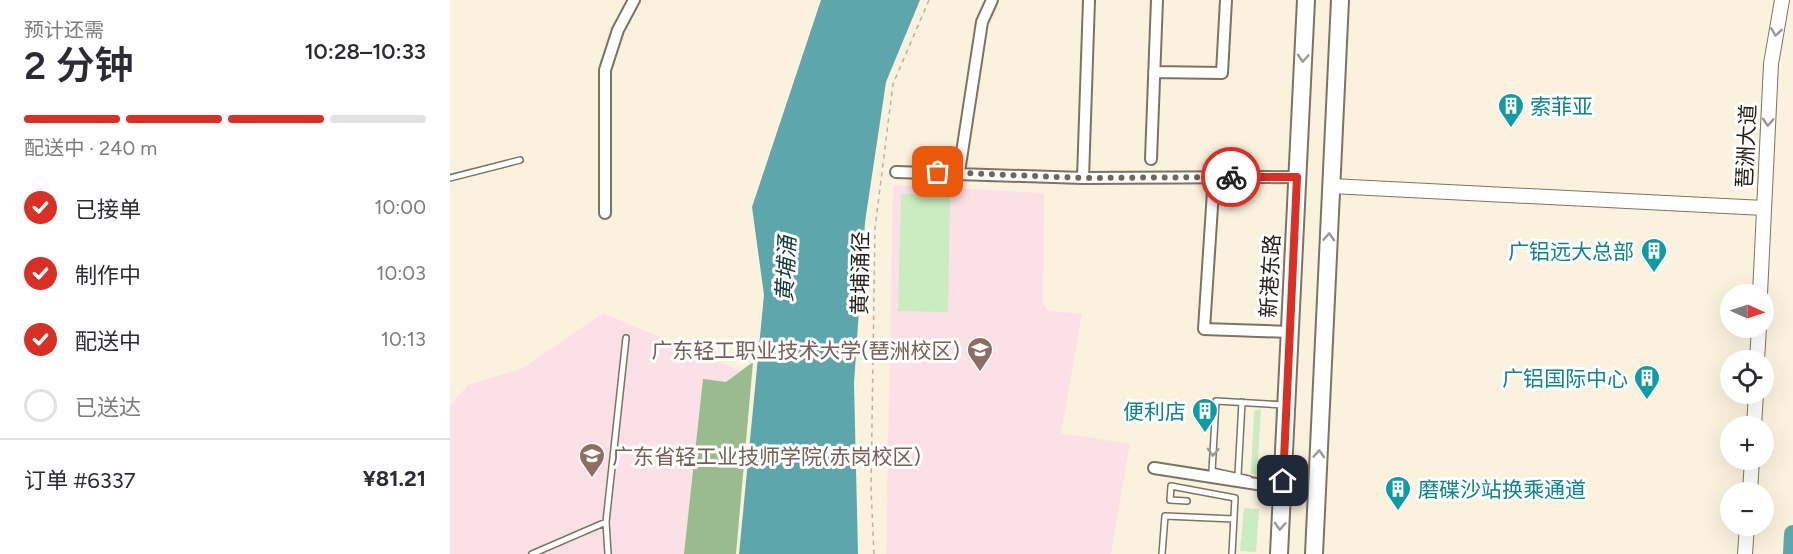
<!DOCTYPE html>
<html lang="zh">
<meta charset="utf-8">
<style>
body{margin:0;font-family:Figtree,"Noto Sans SC",sans-serif;background:#f7f7f7;color:#2b2b33;height:100vh;display:flex;flex-direction:column;font-size:22px;white-space:nowrap}
*{box-sizing:border-box;margin:0}
p{font-size:20px;color:#7c7c81}
.icon{flex:none;width:33px;height:33px;fill:none;stroke:currentColor;stroke-width:2;stroke-linecap:round;stroke-linejoin:round}
.map{position:relative;flex:1;overflow:hidden}
.side{display:flex;flex-direction:column;background:#fff;width:450px}
.side>*{flex:none}
.needle{width:39px;rotate:93deg}
.controls{position:absolute;left:1270px;top:284px;display:grid;gap:12px}
.controls a{display:grid;place-items:center;width:54px;height:54px;border-radius:50%;background:#fff;box-shadow:0 6px 24px #0002;font-size:30px}
.pin{position:absolute;display:grid;place-items:center;width:51px;height:51px;color:#fff;margin:-26px;border-radius:12px;box-shadow:0 3px 9px #0006}
.courier{position:absolute;display:grid;place-items:center;width:60px;height:60px;margin:-30px;border:4px solid #d93025;border-radius:50%;background:#fff;color:#222;box-shadow:0 2px 8px #0007}
.head em{font-style:normal;font-weight:600}
.head div{display:flex;flex-direction:column-reverse}
.head{display:flex;align-items:center;justify-content:space-between;height:102px;padding:0 24px}
h1{font-size:39px;font-weight:600;line-height:45px}
.bar{display:grid;grid-template-columns:repeat(4,1fr);gap:9px 6px;align-content:center;height:72px;padding:0 24px}
.bar i{height:8px;border-radius:4px;background:#e1e1e2}
.bar .current{background:#d93025}
.bar p{grid-column:span 4}
.line{display:flex;align-items:center;gap:15px;padding:0 24px;border-top:2px solid #e1e1e2}
.line div{flex:1}
ol{padding:0 24px;list-style:none}
li{display:flex;align-items:center;gap:18px;height:66px}
li p{margin-inline-start:auto}
li .icon{padding:6px;border-radius:50%;background:#d93025;color:#fff;stroke-width:4}
li:last-child{color:#7c7c81}
li i{width:33px;height:33px;border:3px solid #e1e1e2;border-radius:50%}
main{display:flex;flex:1;min-height:0}
.map>svg:first-child{display:block}
.education{fill:#fbe1e7}
.green{fill:#cbecc1}
.forest{fill:#99bb8d}
.water{fill:#5da6ab}
.lines{fill:none;stroke-linecap:round;stroke-linejoin:round}
.river{stroke:#5da6ab;stroke-width:18}
.service-casing{stroke:#7c7463;stroke-width:8}
.minor-casing{stroke:#7c7463;stroke-width:14}
.tertiary-casing{stroke:#7c7463;stroke-width:16}
.primary-casing{stroke:#7c7463;stroke-width:20}
.path{stroke:#b9b2a2;stroke-width:1.5;stroke-dasharray:4.5 4.5;stroke-linecap:butt}
.service{stroke:#fff;stroke-width:5}
.minor{stroke:#fff;stroke-width:10}
.tertiary{stroke:#fff;stroke-width:14}
.primary{stroke:#fff;stroke-width:16}
.oneway{stroke:#9b9996}
.done{stroke:#6d685c;stroke-width:6;stroke-dasharray:0 10.8}
.route{stroke:#d93025;stroke-width:8}
.labels{text-anchor:middle;dominant-baseline:central;stroke-width:6;stroke-linejoin:round;paint-order:stroke}
.culture-label{font-size:21px;fill:#0d838f;stroke:#fff;text-anchor:end}
.street-label{font-size:21px;fill:#201d16;stroke:#fff}
.education-label{font-size:21px;fill:#785e54;stroke:#fff;text-anchor:end}
.water-label{font-size:22px;font-style:italic;fill:#14383b;stroke:#fff}
</style>
<main>
<section class="side">
<div class="head"><div><h1>2 分钟</h1><p>预计还需</p></div><em>10:28–10:33</em></div>
<div class="bar"><i class="current"></i><i class="current"></i><i class="current"></i><i></i><p>配送中 · 240 m</p></div>
<ol>
<li><svg class="icon" aria-label="check" viewBox="0 0 24 24"><path d="M5 12l5 5 9-10"/></svg>已接单<p>10:00</p></li>
<li><svg class="icon" aria-label="check" viewBox="0 0 24 24"><path d="M5 12l5 5 9-10"/></svg>制作中<p>10:03</p></li>
<li><svg class="icon" aria-label="check" viewBox="0 0 24 24"><path d="M5 12l5 5 9-10"/></svg>配送中<p>10:13</p></li>
<li><i></i>已送达</li>
</ol>
<div class="line" style="height:78px"><div>订单 #6337</div><b>¥81.21</b></div>
</section>
<div class="map">
<svg width="1343" height="554" viewBox="0 0 1343 554">
<rect width="100%" height="100%" fill="#fbf2de"/>
<path class="education" d="M443,185L594,193L593,304L599,311L632,314L611,433L680,444L661,554H436Z
M153,313L293,372L278,554H0V405L18,385L73,368Z"/>
<path class="green" d="M451,194L500,195L498,312L448,311Z
M811,409L807,476L801,473L804,411Z
M794,508L809,509L806,552L790,551Z"/>
<path class="forest" d="M303,362L286,554H234L253,379L276,382Z"/>
<path class="water" d="M371,0H470L436,82L415,222L404,383L408,554H289L314,295L302,207Z"/>
<g class="lines">
<path class="river" d="M1342,554L1343,534"/>
<defs>
<path id="service" d="M0,178L70,160
M788,475L792,402
M799,479L762,471L766,401L835,405
M737,501L720,500L721,486L785,498L782,554
M82,554L156,522
M158,554L156,522L176,338
M712,554L715,516L784,519"/>
<path id="minor" d="M704,72L772,73L776,0
M701,159L707,0
M446,172L633,178L847,177
M509,172L532,22L542,0
M764,176L754,329L840,332
M633,178L639,0
M155,213V70L168,30L184,0
M704,468L832,488"/>
<path id="tertiary" d="M881,186L1314,208
M1310,294L1321,64L1332,0
M1307,360L1309,327
M1304,426L1306,393
M1300,492L1302,459
M1295,554L1297,525"/>
<path id="primary" d="M829,554L856,0
M864,554L890,0"/>
</defs>
<use href="#service" class="service-casing"/>
<use href="#minor" class="minor-casing"/>
<use href="#tertiary" class="tertiary-casing"/>
<use href="#primary" class="primary-casing"/>
<path class="path" d="M424,554L421,489L425,228L443,84L479,0"/>
<use href="#service" class="service"/>
<use href="#minor" class="minor"/>
<use href="#tertiary" class="tertiary"/>
<use href="#primary" class="primary"/>
</g>
<defs><path id="oneway-chevron" d="M-2-3.5L2.5 0L-2 3.5" fill="none" stroke-width="1.6" stroke-linecap="round" stroke-linejoin="round" transform="scale(1.5)"/></defs>
<g class="oneway">
<use href="#oneway-chevron" transform="translate(1326 32) rotate(99)"/>
<use href="#oneway-chevron" transform="translate(853 58) rotate(93)"/>
<use href="#oneway-chevron" transform="translate(1318 122) rotate(93)"/>
<use href="#oneway-chevron" transform="translate(879 237) rotate(-87)"/>
<use href="#oneway-chevron" transform="translate(763 452) rotate(93)"/>
<use href="#oneway-chevron" transform="translate(869 454) rotate(-87)"/>
<use href="#oneway-chevron" transform="translate(830 526) rotate(93)"/>
</g>
<g class="lines">
<path class="done" d="M488,172L633,178L781,177"/>
<path class="route" d="M781,177H847L833,481"/>
</g>
<defs>
<symbol id="building-pin" viewBox="-11 -11 22 30"><path d="M0 17L-7.5 6A9.5 9.5 0 1 1 7.5 6Z" fill="#0f9aa8" stroke="#fff"/><path d="M-4-6H4V6H1V3H-1V6H-4ZM-2.5-4.3h1.7v1.8h-1.7ZM.8-4.3h1.7v1.8H.8ZM-2.5-1h1.7V.8h-1.7ZM.8-1h1.7V.8H.8Z" fill="#fff"/></symbol>
<symbol id="university-pin" viewBox="-11 -11 22 30"><path d="M0 17L-7.5 6A9.5 9.5 0 1 1 7.5 6Z" fill="#8d6e63" stroke="#fff"/><path d="M0-5L7-2L0 1L-7-2ZM-4 1L0 2.5L4 1V4Q0 6-4 4Z" fill="#fff"/></symbol>
</defs>
<g fill-rule="evenodd">
<use href="#building-pin" x="1046" y="91" width="30" height="40"/>
<use href="#building-pin" x="1189" y="236" width="30" height="40"/>
<use href="#university-pin" x="515" y="335" width="30" height="40"/>
<use href="#building-pin" x="1182" y="363" width="30" height="40"/>
<use href="#building-pin" x="740" y="396" width="30" height="40"/>
<use href="#university-pin" x="127" y="441" width="30" height="40"/>
<use href="#building-pin" x="933" y="474" width="30" height="40"/>
</g>
<g class="labels">
<g class="culture-label">
<text x="1080" y="106" text-anchor="start">索菲亚</text>
<text x="1184" y="251">广铝远大总部</text>
<text x="1178" y="378">广铝国际中心</text>
<text x="736" y="411">便利店</text>
<text x="968" y="489" text-anchor="start">磨碟沙站换乘通道</text>
</g>
<g class="street-label">
<text transform="translate(1296 146) rotate(-87)">琶洲大道</text>
<text transform="translate(410 273) rotate(-89)">黄埔涌径</text>
<text transform="translate(820 276) rotate(-87)">新港东路</text>
</g>
<g class="education-label">
<text x="510" y="350">广东轻工职业技术大学(琶洲校区)</text>
<text x="162" y="456" text-anchor="start">广东省轻工业技师学院(赤岗校区)</text>
</g>
<g class="water-label">
<text transform="translate(336 269) rotate(-87)">黄埔涌</text>
</g>
</g>
</svg>
<div class="controls">
<a><svg class="needle" viewBox="-14 -14 28 28"><path d="M0-13l5 13h-10z" fill="#e53935"/><path d="M0 13l5-13h-10z" fill="#7c7c81"/></svg></a>
<a><svg class="icon" aria-label="locate" viewBox="0 0 24 24"><circle cx="12" cy="12" r="6"/><path d="M12 2v4M12 18v4M2 12h4M18 12h4"/></svg></a>
<a>+</a>
<a>−</a>
</div>
<div class="pin" style="left:488px;top:172px;background:#ea580c"><svg class="icon" aria-label="bag" viewBox="0 0 24 24"><path d="M5 8h14l-1 12H6zM9 8a3 3 0 0 1 6 0"/></svg></div>
<div class="pin" style="left:833px;top:481px;background:#1f2937"><svg class="icon" aria-label="home" viewBox="0 0 24 24"><path d="M3 11l9-7 9 7M6 9v11h12V9"/></svg></div>
<div class="courier" style="left:781px;top:177px"><svg class="icon" aria-label="bike" viewBox="0 0 24 24"><circle cx="6" cy="16" r="4"/><circle cx="18" cy="16" r="4"/><path d="M6 16l4-8h5l3 8M10 8l3 8H6M13 5h3"/></svg></div>
</div>
</main>
